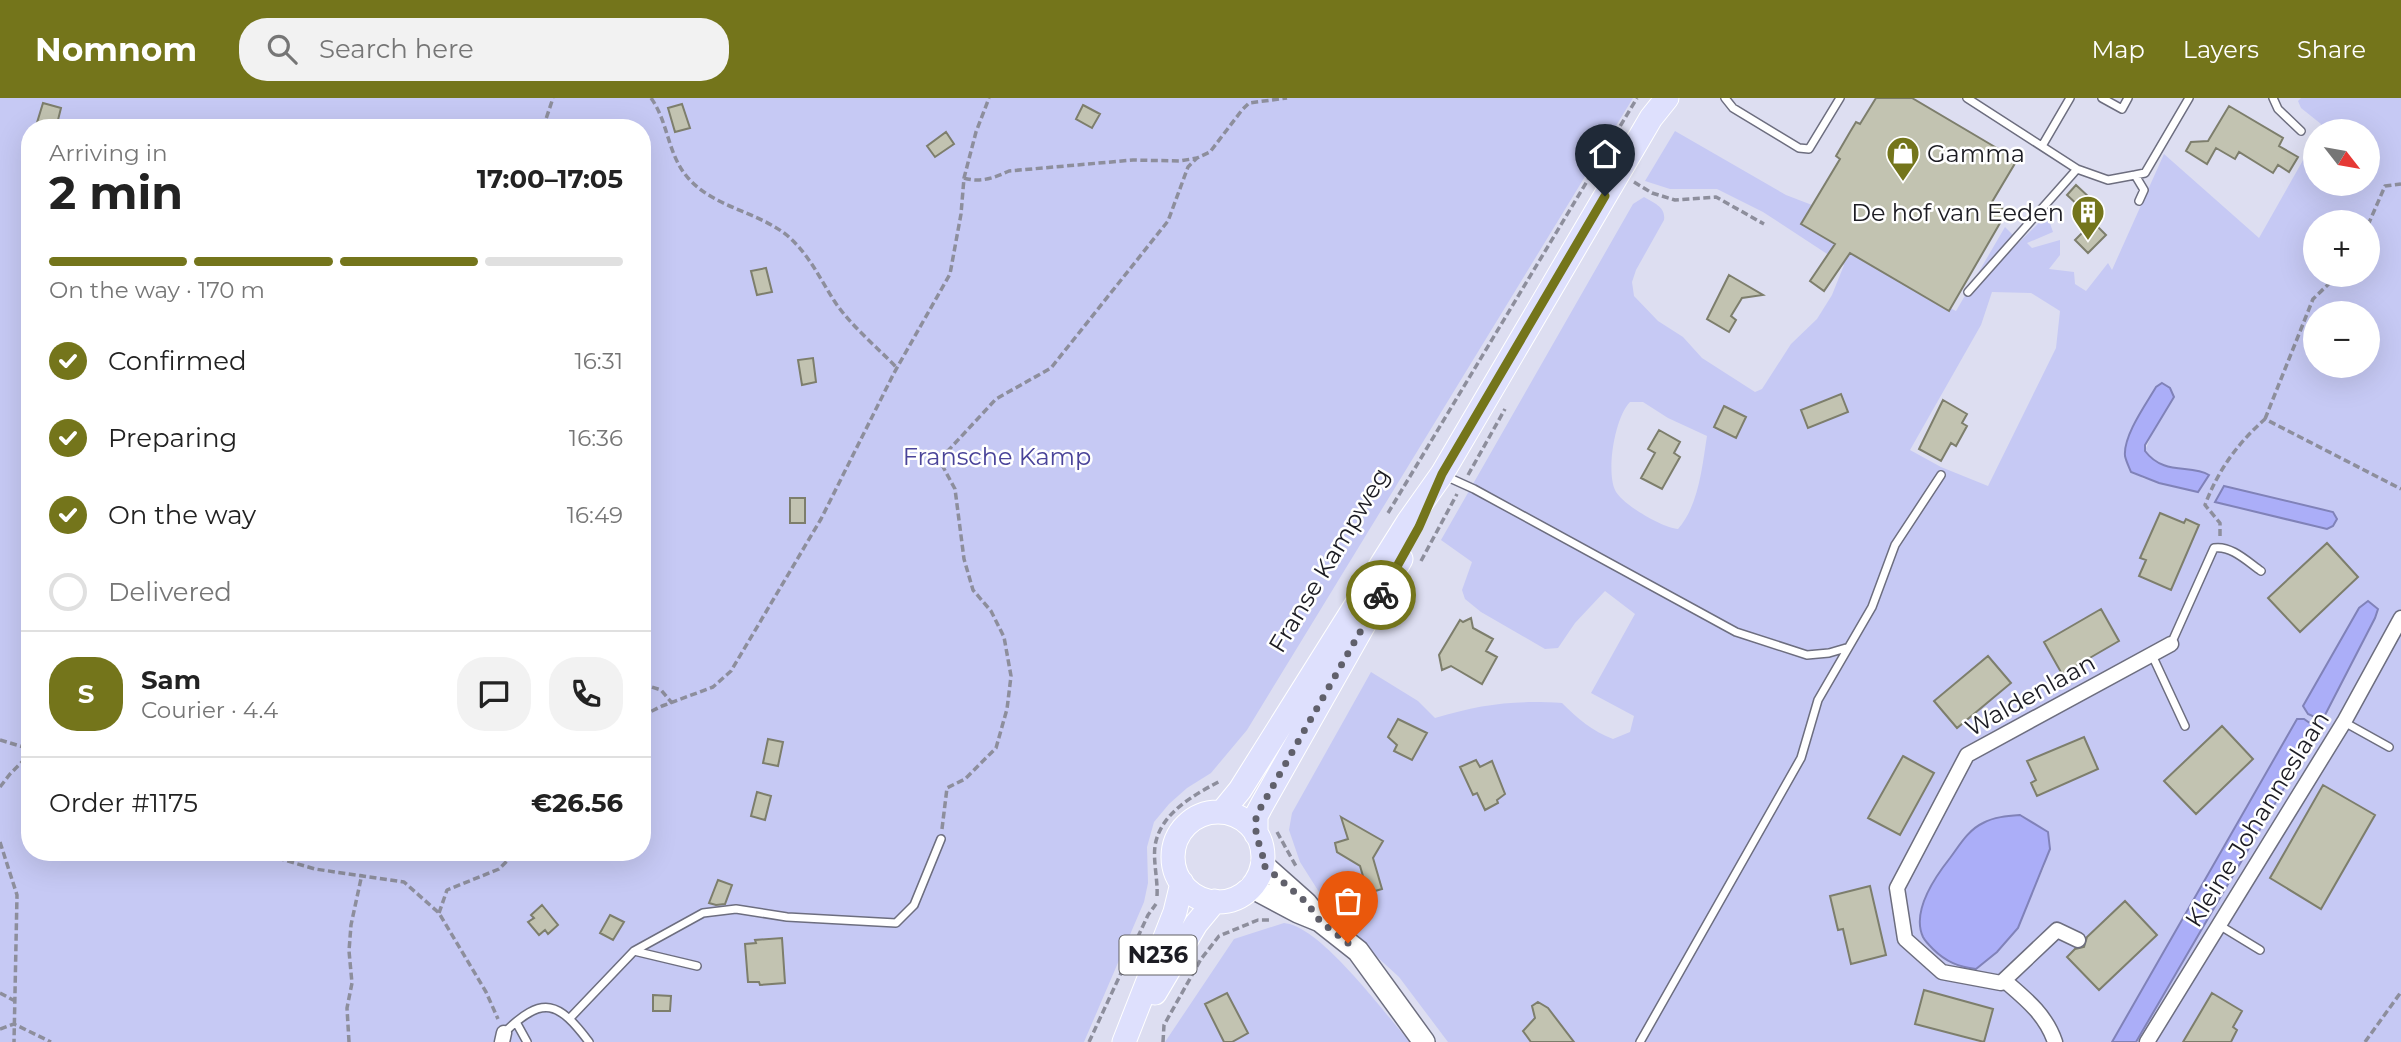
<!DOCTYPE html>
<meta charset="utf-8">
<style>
body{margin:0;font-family:Montserrat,sans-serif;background:#f2f2f2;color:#222;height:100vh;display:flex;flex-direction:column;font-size:26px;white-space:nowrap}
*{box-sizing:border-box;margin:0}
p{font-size:23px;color:#767676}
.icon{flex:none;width:38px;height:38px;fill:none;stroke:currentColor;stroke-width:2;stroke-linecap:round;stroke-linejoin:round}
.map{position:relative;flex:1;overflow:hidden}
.drawer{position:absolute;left:21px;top:21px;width:630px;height:742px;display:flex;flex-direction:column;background:#fff;border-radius:28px;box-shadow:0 7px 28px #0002}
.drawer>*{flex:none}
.needle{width:46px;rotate:121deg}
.fabs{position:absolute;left:2303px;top:21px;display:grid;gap:14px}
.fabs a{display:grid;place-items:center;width:77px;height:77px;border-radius:50%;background:#fff;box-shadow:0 7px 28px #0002;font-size:35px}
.pin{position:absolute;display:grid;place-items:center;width:60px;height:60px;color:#fff;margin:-72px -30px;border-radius:50% 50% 50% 0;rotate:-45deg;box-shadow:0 0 7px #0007}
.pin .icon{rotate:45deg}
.courier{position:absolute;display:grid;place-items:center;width:70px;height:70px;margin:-35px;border:5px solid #74751b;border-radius:50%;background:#fff;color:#222;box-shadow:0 2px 9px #0007}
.headline em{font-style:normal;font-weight:700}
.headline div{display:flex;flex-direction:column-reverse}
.headline{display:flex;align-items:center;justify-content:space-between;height:119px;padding:0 28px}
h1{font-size:46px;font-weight:700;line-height:52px}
.bar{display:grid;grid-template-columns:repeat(4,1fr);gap:10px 7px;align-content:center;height:84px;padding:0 28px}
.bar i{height:9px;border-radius:5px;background:#e0e0e0}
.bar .active{background:#74751b}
.bar p{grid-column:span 4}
.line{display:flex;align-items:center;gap:18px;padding:0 28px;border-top:2px solid #e0e0e0}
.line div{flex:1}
.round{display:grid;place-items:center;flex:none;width:74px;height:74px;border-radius:28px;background:#f2f2f2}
ol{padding:0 28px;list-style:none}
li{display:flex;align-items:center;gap:21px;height:77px}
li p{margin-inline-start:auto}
li .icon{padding:7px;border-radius:50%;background:#74751b;color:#fff;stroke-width:4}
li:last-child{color:#767676}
li i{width:38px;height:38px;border:4px solid #e0e0e0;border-radius:50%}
header{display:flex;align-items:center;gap:42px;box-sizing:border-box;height:98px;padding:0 35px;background:#74751b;color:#fff}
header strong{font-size:33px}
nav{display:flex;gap:38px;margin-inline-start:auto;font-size:24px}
.search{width:490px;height:63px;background:#f2f2f2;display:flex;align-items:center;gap:18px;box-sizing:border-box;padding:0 24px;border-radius:28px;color:#767676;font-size:26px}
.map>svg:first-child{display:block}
.green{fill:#c6c9f4;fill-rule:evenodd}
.water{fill:#abaef8;stroke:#8082b8;stroke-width:2}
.building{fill:#c2c3b1;stroke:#7d7e6c;stroke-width:2}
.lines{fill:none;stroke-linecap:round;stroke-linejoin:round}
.lane-casing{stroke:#6d6e7f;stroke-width:10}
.street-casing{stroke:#6d6e7f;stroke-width:17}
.secondary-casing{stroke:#6d6e7f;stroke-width:24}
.primary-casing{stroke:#fff;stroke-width:25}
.path{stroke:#8d8e9c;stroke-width:3.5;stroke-dasharray:7 3.5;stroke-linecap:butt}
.lane{stroke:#fff;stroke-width:7}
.street{stroke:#fff;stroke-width:14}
.secondary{stroke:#fff;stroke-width:21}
.primary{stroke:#dee0fd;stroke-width:23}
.done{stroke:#60606b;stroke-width:7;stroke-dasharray:0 12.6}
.route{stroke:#74751b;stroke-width:9}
.labels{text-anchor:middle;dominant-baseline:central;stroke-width:5;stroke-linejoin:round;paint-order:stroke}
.shield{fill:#fff;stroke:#606065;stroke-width:2}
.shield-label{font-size:23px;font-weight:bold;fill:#1c1c23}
.poi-label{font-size:24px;fill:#1c1c23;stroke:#fff;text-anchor:start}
.park-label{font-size:24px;fill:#494399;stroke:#fff}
.street-label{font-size:24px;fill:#1c1c23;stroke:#fff}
</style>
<header>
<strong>Nomnom</strong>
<div class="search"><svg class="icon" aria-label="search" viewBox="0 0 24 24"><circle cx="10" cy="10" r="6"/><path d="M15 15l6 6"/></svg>Search here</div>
<nav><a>Map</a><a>Layers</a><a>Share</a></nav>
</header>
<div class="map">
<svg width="2401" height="944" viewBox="0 0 2401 944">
<rect width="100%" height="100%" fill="#dddef1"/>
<path class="green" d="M0,0H1633L1247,632L1211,675L1187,690L1169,706L1154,724L1147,749L1148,785L1144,804L1084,944H0ZM30,30H642V754H30Z
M2301,0H2401V944H1984L1992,911L1924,892L1920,905L1924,907L1918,914L1915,926L1980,944H1448L1399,879L1327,813L1319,794L1300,764L1289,732L1292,715L1371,574L1418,603L1435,620C1481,606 1514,602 1562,605C1578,621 1592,633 1613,641L1630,634L1634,618L1591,595L1635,516L1605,493L1575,525L1558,550L1545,551L1481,514L1465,501L1462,492L1472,464L1441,442L1633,106L1644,99C1654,105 1666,109 1664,122L1636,172L1632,184L1634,198L1658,223L1683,239L1702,260L1755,294L1762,291L1791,246L1817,221L1832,197L1844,167L1763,114L1717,91H1670L1645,83L1675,33L1786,97L1812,107L1802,126L1948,213L1950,210L1956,213L2005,129L2013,137L2007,156L2047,117L2053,134L2027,145L2032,150L2060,142V157L2049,171L2074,174L2075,186L2086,193L2108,165L2112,172L2164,56L2259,140L2315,41V86H2368V33H2318L2321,26L2301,10L2298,3ZM2315,124H2368V177H2315ZM1992,194L2031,195L2060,213L2056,250L1988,388L1941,369L1910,352L1981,227ZM2315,215H2368V268H2315ZM2162,286L2153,333L2145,353C2157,369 2182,375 2202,373L2198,394L2142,380L2127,341L2156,289ZM1630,304H1643L1668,320L1707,338C1702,369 1699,407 1678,431C1663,430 1621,406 1615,392C1606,372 1615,319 1630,304ZM2225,388L2333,414L2327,431L2317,429L2216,404ZM2160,415L2184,425L2199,427L2171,492L2139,478L2146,462L2141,460ZM2326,445L2358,479L2299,533L2268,500ZM2101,512L2062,575L2044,544ZM1988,558L2011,585L1956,630L1934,603ZM2221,628L2253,661L2195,716L2164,683ZM1903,658L1934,675L1899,737L1869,720ZM2019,717L2048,734L2045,767L2028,805L1961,869L1943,860L1931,849ZM1870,788L1886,857L1851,865L1843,831H1838L1830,798ZM2125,804L2099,892L2067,859Z
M1284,825C1321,828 1384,915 1410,944H1165L1234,841Z"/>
<path class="water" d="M2162,285L2170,290L2174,299L2145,347V353C2164,378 2190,366 2209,377L2198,394L2159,385L2131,374C2129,369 2126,363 2125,358C2123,338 2146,306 2156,289Z
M2224,388L2333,414L2337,421L2333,428L2327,431L2215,404Z
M2368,503L2378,511L2375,520L2325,617L2319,621L2308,616L2303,608L2359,510Z
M2297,621H2304L2314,628L2315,637L2136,944H2112Z
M2020,717L2048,734L2050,751L2018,830L1997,854L1976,871C1959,869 1946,864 1933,851C1930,848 1925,843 1923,839C1911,813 1935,779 1950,760C1959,748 1968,732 1983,725C1994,719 2007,718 2020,717Z"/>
<path class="building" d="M1876,0H1912L2017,62L1992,104L2007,113L1949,213L1850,155L1824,193L1810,183L1835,146L1801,126L1840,61L1836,58L1850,34L1856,24L1860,26Z
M43,5L61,10L56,30L36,28Z
M682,6L690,30L675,34L668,10Z
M1083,7L1100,16L1092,30L1076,21Z
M2229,8L2283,40L2279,48L2298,59L2289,74L2278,67L2273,75L2239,54L2235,61L2216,50L2207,66L2186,53L2191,44L2208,43Z
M946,34L954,46L935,59L927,48Z
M2076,87L2090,100L2081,110L2067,97Z
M2093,124L2106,137L2088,155L2075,142Z
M766,170L772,194L757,197L751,173Z
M1729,177L1763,197L1742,200L1731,218L1736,222L1729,234L1707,221Z
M813,260L816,284L802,287L798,262Z
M1841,296L1848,314L1808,330L1801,312Z
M1943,302L1967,316L1962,325L1967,328L1956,348L1951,345L1941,363L1919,351Z
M1724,308L1746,319L1736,340L1714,329Z
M1659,332L1680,344L1674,355L1680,359L1662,391L1641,380L1655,355L1648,351Z
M790,400H805V425H790Z
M2160,415L2184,425L2186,421L2199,427L2171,492L2139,478L2146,462L2140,460Z
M2327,445L2358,479L2300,534L2268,500Z
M2101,511L2119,543L2062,576L2044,544Z
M1471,520L1473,530L1493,541L1486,553L1497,559L1482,586L1451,568L1442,572L1439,557L1460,522L1463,524Z
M1988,558L2011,585L1957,630L1934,603Z
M1398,621L1427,635L1412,662L1394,653L1397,647L1388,639Z
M2222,628L2253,661L2196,716L2164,683Z
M2084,639L2098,671L2037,698L2031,685L2036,682L2027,663Z
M768,641L783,644L778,668L763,665Z
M1903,658L1934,675L1900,737L1868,720Z
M1476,662L1480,669L1492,663L1505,696L1497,702L1498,705L1485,712L1477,695L1473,697L1460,669Z
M2323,687L2375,717L2321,811L2270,780Z
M757,694L771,698L765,722L751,718Z
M1341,719L1383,743L1373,760L1382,791L1368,795L1360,768L1337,754L1335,745L1348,741Z
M718,782L732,787L725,806L716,807L709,805Z
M1870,788L1886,857L1851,866L1843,831L1838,832L1830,798Z
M2125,803L2157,837L2099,892L2067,859L2075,851L2084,849L2087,839Z
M542,807L558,827L548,836L545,832L539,837L528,824L534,820L531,817Z
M610,817L624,824L613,842L600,835Z
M782,840L785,885L760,887L759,884H748L745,846L756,845L755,842Z
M1924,892L1993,911L1984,944L1915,926Z
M1227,895L1248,935L1232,944H1224L1205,906Z
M2212,895L2242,913L2233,929L2237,932L2231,944H2183Z
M653,897L671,898L670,913H653Z
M1538,904L1548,910L1574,944H1531L1523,933L1535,920L1532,908Z"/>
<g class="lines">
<defs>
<path id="lane" d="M1725,0L1733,10L1799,50L1809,51L1840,0
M1967,0L2077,71L2108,82L2135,77L2144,92L2139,103
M2102,0L2122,11L2128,0
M2273,0L2278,11L2301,33
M2042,48L2070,0
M2135,77L2145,75L2189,0
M1968,194L2077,71
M1443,377L1474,391L1736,534L1807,557L1829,555L1846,550
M2171,546L2214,450C2231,447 2248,464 2261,473
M2152,557L2185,628
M2344,624L2389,649
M2219,827L2260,852
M634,853L703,815L736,811L787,819L896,825L914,807L941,741
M571,919L634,853L697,868
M516,924L527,944
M504,935C543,896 559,904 589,944
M1640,944L1801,660L1818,602L1872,509L1895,447L1941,377"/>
<path id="street" d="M2078,842L2057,832L2001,885L1942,874L1905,841L1897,790L1967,657L2171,546
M2005,883C2026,901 2046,917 2055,944
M502,944L504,935
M2147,944L2344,624L2401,520"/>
<path id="secondary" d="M1262,766L1306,805L1317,819
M1251,789L1298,814L1320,823L1358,853L1424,944"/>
<path id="primary" d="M1222,714L1240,692L1408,424L1442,376L1651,20L1667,0
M1173 759a45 45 0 1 1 90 0a45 45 0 1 1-90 0Z
M1256,736V718L1263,705L1401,461
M1155,895L1196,826L1215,803
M1124,944L1175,814L1182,785"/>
</defs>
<use href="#lane" class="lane-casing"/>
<use href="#street" class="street-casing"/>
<use href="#secondary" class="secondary-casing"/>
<use href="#primary" class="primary-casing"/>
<path class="path" d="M651,0C669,25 667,57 689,81C715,110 760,114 789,139C810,158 820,181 835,204C851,228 877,249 897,270
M543,30L553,0
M964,80C980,85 994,80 1009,73L1133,62L1180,63L1197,60
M1634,84L1652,95L1675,102L1716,99L1764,126
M2368,127L2385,88L2401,86
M2265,321L2313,201L2338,177
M1468,377L1505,311
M1388,415L1637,0
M2220,438V425L2205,407C2218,372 2238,345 2265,321L2401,391
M1421,463L1457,396
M642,586L661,592L672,605
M642,618L662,608L713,589L731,573L821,421L894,275L950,176L961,116L964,80L976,34L989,0
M0,642L30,651
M0,689L10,676L30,656
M942,731L947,690L965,681L996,650L1007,611L1011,578L1004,539L991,513L973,492L964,461L955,391L942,367L945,356L996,301L1051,270L1168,123L1188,69L1197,60L1210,54L1242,12L1249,5L1287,0
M1277,734L1297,770
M0,744L17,797L14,944
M257,754L315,771L404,784L439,815L486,894L498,921
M1157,798C1158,782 1153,764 1155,748C1160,715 1194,697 1220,683
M439,815L447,792L499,771L516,754
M0,895L15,903
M0,931L14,926L51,944
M349,944L347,910L352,885L349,853L351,827L362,776
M1089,944L1148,817L1156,806
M1163,944L1164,927L1201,861L1219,838L1258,822H1270
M2365,944L2401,894"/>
<use href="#lane" class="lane"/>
<use href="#street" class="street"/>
<use href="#secondary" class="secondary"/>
<use href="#primary" class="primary"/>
</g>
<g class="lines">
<path class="done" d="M1348,845L1320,823L1307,805L1262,766L1263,759L1256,736V718L1381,497"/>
<path class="route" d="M1381,497L1419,429L1442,376L1605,98"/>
</g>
<defs>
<symbol id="shop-pin" viewBox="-11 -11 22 30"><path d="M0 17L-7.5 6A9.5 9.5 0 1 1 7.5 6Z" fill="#74751b" stroke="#fff"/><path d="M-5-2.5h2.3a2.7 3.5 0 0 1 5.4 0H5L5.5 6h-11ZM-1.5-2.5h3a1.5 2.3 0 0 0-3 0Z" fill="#fff"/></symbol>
<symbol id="building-pin" viewBox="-11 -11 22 30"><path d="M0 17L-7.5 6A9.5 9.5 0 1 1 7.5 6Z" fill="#74751b" stroke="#fff"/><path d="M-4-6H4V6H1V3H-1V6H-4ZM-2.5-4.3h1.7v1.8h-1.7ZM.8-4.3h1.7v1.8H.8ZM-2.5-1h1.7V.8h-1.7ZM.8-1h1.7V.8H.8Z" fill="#fff"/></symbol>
</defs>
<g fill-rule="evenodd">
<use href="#shop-pin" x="1884" y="36" width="38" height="52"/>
<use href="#building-pin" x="2069" y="95" width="38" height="52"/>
</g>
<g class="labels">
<rect class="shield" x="1119.5" y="837.5" width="77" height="39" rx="5"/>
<g class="shield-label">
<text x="1158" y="857">N236</text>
</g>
<g class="poi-label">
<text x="1927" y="55">Gamma</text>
<text x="2064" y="114" text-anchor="end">De hof van Eeden</text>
</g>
<g class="park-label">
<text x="997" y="358">Fransche Kamp</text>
</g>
<g class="street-label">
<text transform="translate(1329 462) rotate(-59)">Franse Kampweg</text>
<text transform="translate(2030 597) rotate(-29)">Waldenlaan</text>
<text transform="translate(2257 721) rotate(-58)">Kleine Johanneslaan</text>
</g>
</g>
</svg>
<div class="fabs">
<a><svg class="needle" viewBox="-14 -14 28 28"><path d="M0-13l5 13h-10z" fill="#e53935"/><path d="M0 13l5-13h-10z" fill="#767676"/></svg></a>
<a>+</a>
<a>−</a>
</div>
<div class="pin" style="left:1348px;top:845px;background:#ea580c"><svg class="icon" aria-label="bag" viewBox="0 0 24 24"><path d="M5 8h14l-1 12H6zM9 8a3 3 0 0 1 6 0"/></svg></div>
<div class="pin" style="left:1605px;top:98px;background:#1f2937"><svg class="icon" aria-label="home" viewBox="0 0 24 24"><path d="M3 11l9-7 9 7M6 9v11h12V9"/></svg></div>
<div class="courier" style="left:1381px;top:497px"><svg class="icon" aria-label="bike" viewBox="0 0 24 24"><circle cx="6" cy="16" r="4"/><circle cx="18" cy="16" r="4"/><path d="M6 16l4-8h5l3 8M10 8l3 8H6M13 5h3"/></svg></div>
<section class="drawer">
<div class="headline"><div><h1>2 min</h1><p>Arriving in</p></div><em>17:00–17:05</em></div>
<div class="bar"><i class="active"></i><i class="active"></i><i class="active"></i><i></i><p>On the way · 170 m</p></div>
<ol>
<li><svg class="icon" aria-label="check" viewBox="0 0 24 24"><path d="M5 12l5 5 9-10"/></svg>Confirmed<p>16:31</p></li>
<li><svg class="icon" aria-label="check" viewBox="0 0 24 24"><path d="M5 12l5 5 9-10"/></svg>Preparing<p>16:36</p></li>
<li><svg class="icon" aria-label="check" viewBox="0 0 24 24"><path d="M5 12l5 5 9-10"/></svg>On the way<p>16:49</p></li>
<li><i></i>Delivered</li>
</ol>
<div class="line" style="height:126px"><b class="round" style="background:#74751b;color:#fff">S</b><div><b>Sam</b><p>Courier · 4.4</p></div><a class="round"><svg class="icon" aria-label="chat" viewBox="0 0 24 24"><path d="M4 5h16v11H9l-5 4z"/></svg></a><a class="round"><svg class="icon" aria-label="phone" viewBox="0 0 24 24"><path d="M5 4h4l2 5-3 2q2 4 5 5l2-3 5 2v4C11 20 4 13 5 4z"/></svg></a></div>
<div class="line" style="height:91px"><div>Order #1175</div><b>€26.56</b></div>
</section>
</div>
